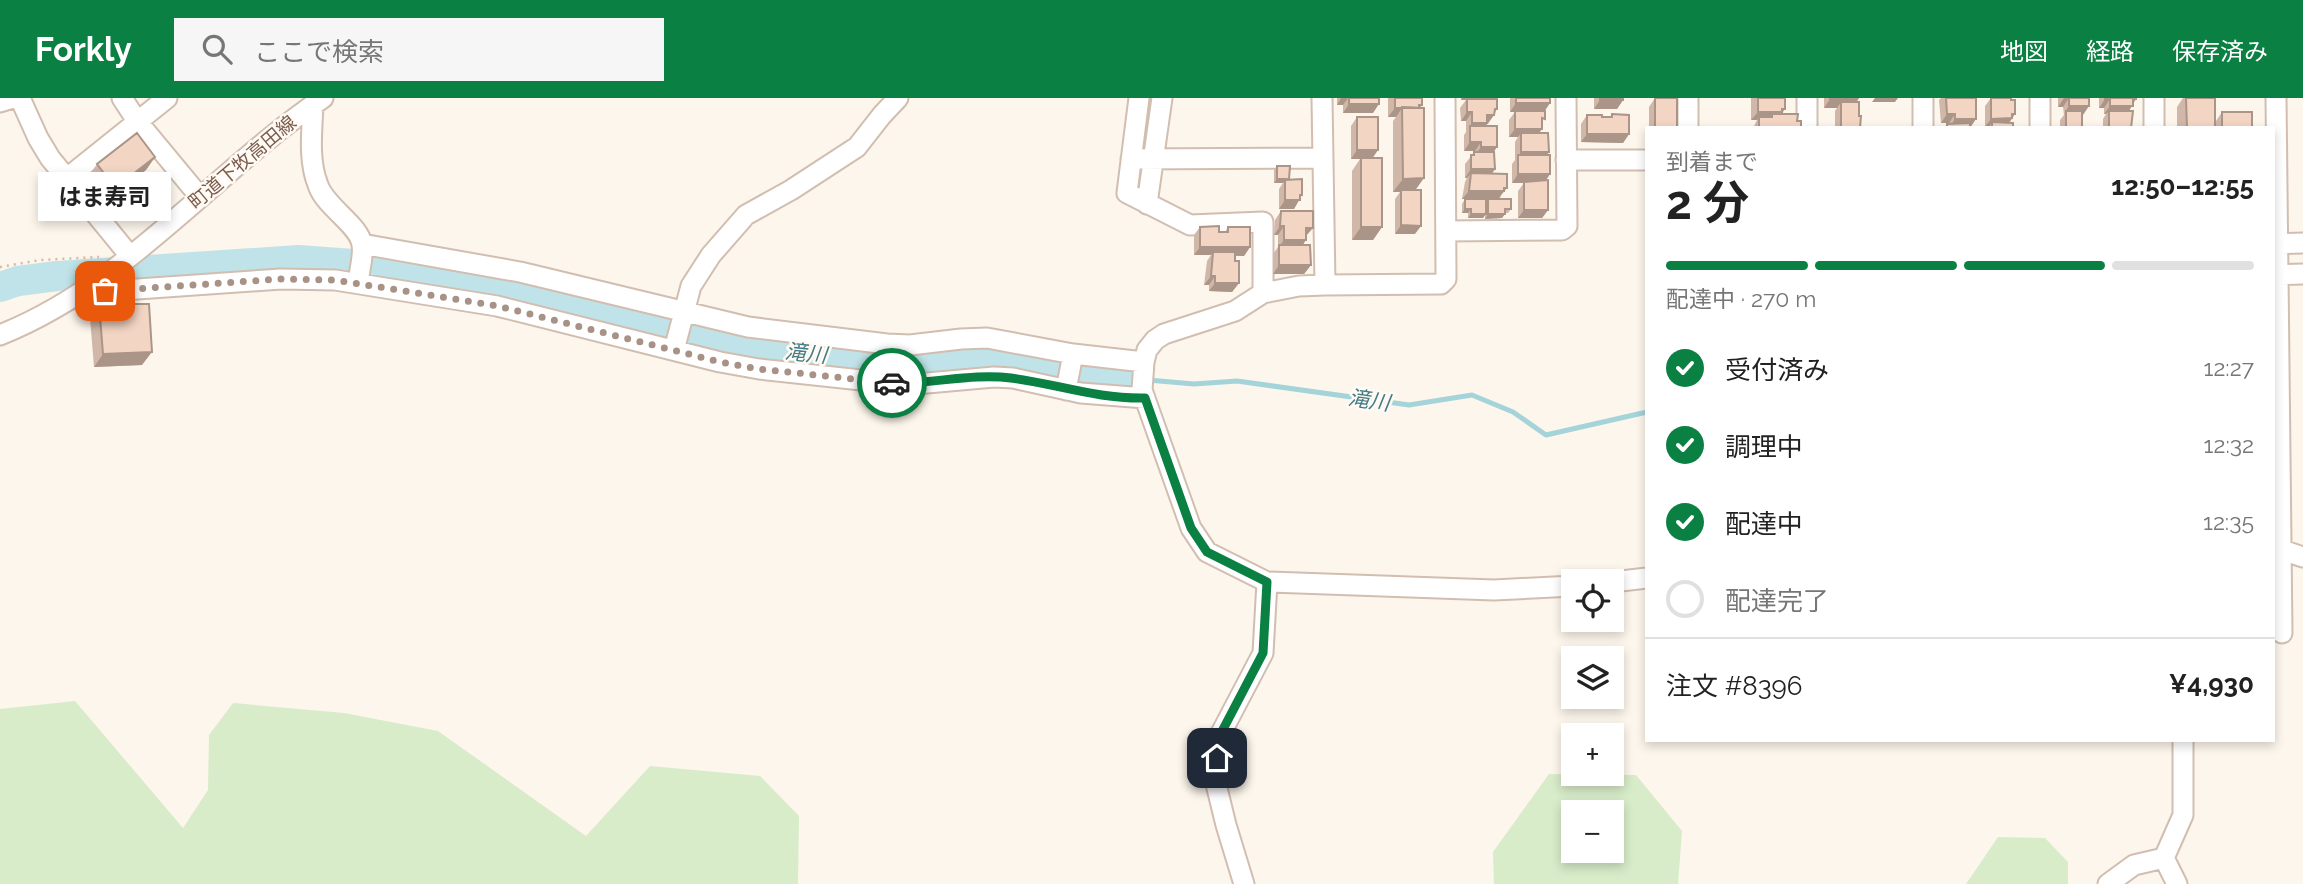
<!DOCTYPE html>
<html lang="ja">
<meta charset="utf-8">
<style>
body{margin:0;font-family:Raleway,"Noto Sans JP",sans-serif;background:#f6f6f6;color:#222;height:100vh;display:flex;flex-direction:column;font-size:26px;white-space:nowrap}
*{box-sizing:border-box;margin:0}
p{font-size:23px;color:#767676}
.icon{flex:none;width:38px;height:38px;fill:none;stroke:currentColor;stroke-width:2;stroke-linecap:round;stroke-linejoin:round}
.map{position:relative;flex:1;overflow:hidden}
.details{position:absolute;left:1645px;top:28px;width:630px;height:616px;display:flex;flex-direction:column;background:#fff;border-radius:0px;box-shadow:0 4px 10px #0003}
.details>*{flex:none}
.buttons{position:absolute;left:1561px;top:471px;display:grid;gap:14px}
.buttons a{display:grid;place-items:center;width:63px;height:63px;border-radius:0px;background:#fff;box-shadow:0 4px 10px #0003;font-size:35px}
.pin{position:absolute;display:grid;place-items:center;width:60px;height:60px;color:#fff;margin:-30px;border-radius:14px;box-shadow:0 4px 10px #0006}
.courier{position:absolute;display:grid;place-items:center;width:70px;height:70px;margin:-35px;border:5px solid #0b8043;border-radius:50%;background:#fff;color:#222;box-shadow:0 2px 9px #0007}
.bubble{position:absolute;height:49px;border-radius:0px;background:#fff;box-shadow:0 4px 10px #0003;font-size:23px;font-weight:700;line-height:49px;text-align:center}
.head em{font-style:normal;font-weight:700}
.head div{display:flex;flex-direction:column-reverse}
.head{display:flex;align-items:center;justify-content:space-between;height:119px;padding:0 21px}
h1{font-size:46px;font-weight:700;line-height:52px}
.bar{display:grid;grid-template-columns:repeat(4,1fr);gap:10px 7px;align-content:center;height:84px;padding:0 21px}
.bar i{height:9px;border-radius:5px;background:#e0e0e0}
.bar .current{background:#0b8043}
.bar p{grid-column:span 4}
.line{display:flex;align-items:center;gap:18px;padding:0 21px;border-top:2px solid #e0e0e0}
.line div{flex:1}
ol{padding:0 21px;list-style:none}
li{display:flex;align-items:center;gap:21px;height:77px}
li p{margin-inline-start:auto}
li .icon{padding:7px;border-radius:50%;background:#0b8043;color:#fff;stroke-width:4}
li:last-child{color:#767676}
li i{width:38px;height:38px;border:4px solid #e0e0e0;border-radius:50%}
header{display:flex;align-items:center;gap:42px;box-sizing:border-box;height:98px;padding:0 35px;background:#0b8043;color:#fff}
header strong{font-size:33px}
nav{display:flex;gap:38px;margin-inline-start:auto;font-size:24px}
.search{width:490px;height:63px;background:#f6f6f6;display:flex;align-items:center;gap:18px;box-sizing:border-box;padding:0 24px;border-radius:0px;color:#767676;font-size:26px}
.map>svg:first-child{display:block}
.green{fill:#d8ecc9;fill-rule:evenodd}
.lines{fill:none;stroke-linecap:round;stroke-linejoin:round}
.stream{stroke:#a5d3da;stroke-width:5}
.river{stroke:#bfe3e8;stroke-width:30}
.minor-casing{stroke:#d1beb0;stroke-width:23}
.path{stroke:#d9b8a5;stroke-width:2.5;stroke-dasharray:2 5;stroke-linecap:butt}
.minor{stroke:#fff;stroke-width:19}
.wall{fill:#d1b7a8}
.shaded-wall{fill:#aa9588}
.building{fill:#f3d5c3;stroke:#aa9588;stroke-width:2}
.done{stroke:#a89285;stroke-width:7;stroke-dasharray:0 12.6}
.route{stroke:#0b8043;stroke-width:9}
.labels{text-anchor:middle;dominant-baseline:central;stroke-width:5;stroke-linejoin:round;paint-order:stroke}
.street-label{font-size:19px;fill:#7a5c4d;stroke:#fffaf3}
.water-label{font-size:21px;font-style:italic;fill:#437c86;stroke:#fffaf3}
</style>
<header>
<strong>Forkly</strong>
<div class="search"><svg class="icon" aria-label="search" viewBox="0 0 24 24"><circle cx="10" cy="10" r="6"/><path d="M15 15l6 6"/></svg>ここで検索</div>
<nav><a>地図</a><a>経路</a><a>保存済み</a></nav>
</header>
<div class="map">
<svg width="2303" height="786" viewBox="0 0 2303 786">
<rect width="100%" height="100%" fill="#fdf6ec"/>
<path class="green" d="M75,603L183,730L208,692L209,637L233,605L344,615L438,633L586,738L650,668L760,678L799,718L798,786H0V611Z
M1549,676L1636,677L1682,733L1678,786H1494L1493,754ZM1573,714H1612V752H1573Z
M1998,739L2045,740L2068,764V786H1966Z"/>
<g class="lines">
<path class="stream" d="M1148,282L1194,286L1237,283L1409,307L1472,297L1513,314L1546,337L1647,314"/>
<path class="river" d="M0,189L18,183L57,178L299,162L379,168L494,188L721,244L769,252L906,266L993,260L1086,276L1136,281"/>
<defs>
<path id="minor" d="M20,0L38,40L50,60L130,158
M122,0L137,23L200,99
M1139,0L1127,95L1190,127L1263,124V195
M1322,0L1325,187L1441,186L1446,181L1445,0
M1688,0V30
M1807,0V30
M1923,0V30
M2040,0V30
M2154,0V30
M2276,0L2282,535
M0,4L13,0
M313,7C312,33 308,62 318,87C325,109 360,127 362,147C364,158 359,173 358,185
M1131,61L1322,60
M1566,62H1647
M66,81L167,0
M1147,106L1162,0
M1446,133L1562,132L1567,128L1566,0
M362,146L520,174L748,229L887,246L910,247L961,241L987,240L1073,256L1144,264
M2273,146L2303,145
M2273,177L2303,176
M1325,187L1299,188L1263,195L1235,213L1164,236L1155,242L1147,252L1144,264L1142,292L1191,430L1207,454L1267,484L1494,492L1573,488
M80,195L281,181L335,182L497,208L720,264L759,271L889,285L916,286L994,279L1013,280L1081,295L1145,300
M0,237C126,187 213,75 323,0
M674,252L691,188L711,157L746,117L791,92L857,49L882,17L898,0
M1066,292L1073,256
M2273,452H2282L2303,459
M1612,484L1647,480
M1244,786L1226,727L1215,682L1219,639L1263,555L1267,484
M2108,786L2134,767L2164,760
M2177,786L2164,760L2183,717V642"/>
</defs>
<use href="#minor" class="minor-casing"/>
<path class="path" d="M0,169L40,162L99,159"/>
<use href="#minor" class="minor"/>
</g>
<path class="wall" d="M1337,0H1379L1373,15H1343V7H1337Z
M1388,0H1422V7L1420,10L1415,92V136H1395V101L1400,94H1393V23L1396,19H1388Z
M1461,0H1489V1L1494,17L1488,26H1487L1485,28L1493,54L1495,71L1492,76L1501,99L1498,101L1511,111L1508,115H1505L1502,120L1485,121V117L1483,120H1468V115H1462V106L1465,101H1462L1465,84L1467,80H1465V66L1475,53H1464V37L1466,34V23H1461L1460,10L1466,2H1461Z
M1510,0H1550V5L1544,13L1542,31L1539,35L1549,54L1547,57L1550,76L1546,82L1548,112L1542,120H1518V93L1524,85H1512V66L1515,62V44L1518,39H1509V22L1515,14H1510Z
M1594,0H1623V2L1617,11H1594Z
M1649,0H1677V30H1649V9L1655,0Z
M1751,0H1785L1781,16L1797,23L1801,30H1753L1757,22H1751Z
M1824,0H1859L1857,3L1851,4L1859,18L1860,30H1835V13L1837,10H1824Z
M1941,0H1976L1970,30H1944L1947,26L1949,25H1941L1939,2Z
M1991,0L2015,16L2009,25L2013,30L1985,29V8Z
M2058,0H2089L2082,17V30H2060V22L2064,17L2063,9H2058Z
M2099,0H2136L2129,13L2131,30H2103V21L2106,16H2104V10H2099Z
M2183,0H2215V30H2177V9Z
M2222,14L2252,30H2216V23Z
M1612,16L1629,36L1623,45L1581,44V26L1587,17L1610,19Z
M1357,19L1373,60L1382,129L1373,142H1352V73L1360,61H1351V28Z
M155,59L146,72L106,103L88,79L97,66Z
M1277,68L1302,97L1294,111H1279V91L1283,85H1274V72Z
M1281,113L1306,138L1303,147L1311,167L1304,176H1273V156L1278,149V137H1274L1275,122Z
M1200,129L1219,134H1225L1228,129L1250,149L1244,158H1235L1239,185L1232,194L1209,193V187H1204L1207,163L1211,157H1194V137Z
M99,206L142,267L94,269L90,220Z"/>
<path class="shaded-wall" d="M1341,0H1348L1343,7H1337Z
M1462,0H1489L1488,2H1461Z
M1859,0L1857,3H1852L1847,10L1841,4L1837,10H1824L1830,1Z
M1875,0H1898L1895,4H1872Z
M2064,0H2069L2063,9H2058Z
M2105,1H2110L2104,10H2099Z
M2133,1H2136L2127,16L2109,13L2106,16H2104L2110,8Z
M1600,2H1623L1617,11H1594Z
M1516,5H1550L1544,14H1510Z
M1349,6H1379L1373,15H1343Z
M2069,8H2089L2083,17H2066V13L2063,17Z
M1395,10H1402L1396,19H1388Z
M1495,11H1497L1493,17H1494L1481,34L1470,28L1472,25L1487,17Z
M1785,11L1779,19H1772V16L1768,22L1759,19L1757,22H1751L1758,14Z
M1467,14H1472L1466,23H1461Z
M1947,16H1955L1949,25H1941Z
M2012,16H2015L2006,29L1992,24L1989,29H1985L1991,21Z
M1955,21H1976L1970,30H1949Z
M1515,31H1542L1536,39L1521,35L1518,39H1509Z
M1587,36H1629L1623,45L1581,44Z
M1470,44H1481L1475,53H1464Z
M1481,49H1497L1491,58L1475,57Z
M1357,52H1378L1372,61H1351Z
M1521,54H1549L1543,63L1518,59Z
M155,59L146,72L106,103L115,90Z
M1471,71H1495L1488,80L1471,75L1467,80H1465Z
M1518,76H1550L1544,85H1512Z
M1424,80L1414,94H1393L1403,81Z
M1277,81H1289L1285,82L1283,85H1274Z
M1507,90L1498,101H1462L1469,93Z
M1300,97H1302L1294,111H1279L1285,102Z
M1465,111H1471L1468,115H1462Z
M1524,112H1548L1542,120H1518Z
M1471,116H1486L1483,120H1468Z
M1488,116H1505L1502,120L1485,121Z
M1401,127L1421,128L1415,136H1395Z
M1280,128H1284L1278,137H1274Z
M1361,129H1382L1373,142H1352Z
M1306,130H1313L1306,138Z
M1284,142H1306L1300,151L1279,149Z
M1200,149H1250L1244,158L1213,157V154L1211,157H1194Z
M1279,167H1311L1304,176H1273Z
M1211,178H1215L1209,187H1204Z
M1215,185H1239L1232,194L1209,193Z
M152,254L142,267L94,269L103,256Z"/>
<path class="building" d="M1349,0H1379V6H1349Z
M1395,0H1422V7H1419V10H1395Z
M1516,0H1550V5H1516Z
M1600,0H1623V2H1600Z
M1655,0H1677V30H1655Z
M1758,0H1785V11H1782V14H1758Z
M1830,0H1853V1H1830Z
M1946,0H1976V21H1955V16H1947Z
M1991,0H2011V2H2015V16H2012V20L1991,21Z
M2069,0H2089V8H2069Z
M2105,0H2136V1H2133V8H2110V1H2105Z
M2186,0H2215V30H2187Z
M1467,1H1497V11H1495L1494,17H1487V25H1472V14H1467Z
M1841,4H1859V18H1861L1860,30H1841Z
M1402,9L1424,10V80L1403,81Z
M1515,13H1545V21L1542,20V31H1515Z
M2066,13H2082V30H2066Z
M2109,13H2133L2131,30H2109Z
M2222,14H2252V30H2222Z
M1612,16L1629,17V36H1587V17H1602V19H1612Z
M1772,16H1798L1797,23H1801V29L1756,30L1759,29V19H1772Z
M1357,19H1378V52H1357Z
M1992,24L2013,25V30H1992Z
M1970,25V30H1947V26Z
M1470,28H1497V49H1481V44H1470Z
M137,35L155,59L115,90L97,66Z
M1521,35H1548L1549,54H1521Z
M1474,54H1494L1495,71H1471V57H1474Z
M1518,57H1550V76H1518Z
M1361,60H1382V129H1361Z
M1277,68H1290L1289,81H1277Z
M1471,75L1507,76V90H1504V93H1469Z
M1302,81V97H1300V102H1285V82Z
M1548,82V112H1524V84Z
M1401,92H1421V128L1401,127Z
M1465,101H1486V116H1471V111H1465Z
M1488,101H1511V111H1505V116H1488Z
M1281,113H1313V130H1306V142H1284V128H1280Z
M1219,128V134H1228V129H1250V149H1200V129Z
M1279,147H1310L1311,167H1279Z
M1213,154H1235V163H1239V185H1215V178H1211Z
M99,206H149L152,254L103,256Z"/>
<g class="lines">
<path class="done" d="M105,193L281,181L335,182L498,208L720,264L759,271L892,285"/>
<path class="route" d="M892,285C932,286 972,275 1011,280C1058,286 1096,301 1145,300L1191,430L1207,454L1267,484L1263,555L1219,639L1217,660"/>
</g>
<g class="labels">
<g class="street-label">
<text transform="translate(242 64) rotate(-40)">町道下牧高田線</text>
</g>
<g class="water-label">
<text transform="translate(806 255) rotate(6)">滝川</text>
<text transform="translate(1369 302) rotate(8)">滝川</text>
</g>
</g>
</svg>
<div class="buttons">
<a><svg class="icon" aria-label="locate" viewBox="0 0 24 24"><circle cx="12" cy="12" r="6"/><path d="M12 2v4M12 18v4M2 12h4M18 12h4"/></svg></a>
<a><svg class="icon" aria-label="layers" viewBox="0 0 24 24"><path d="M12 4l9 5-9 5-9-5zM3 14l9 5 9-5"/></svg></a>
<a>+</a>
<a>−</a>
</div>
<div class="pin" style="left:105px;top:193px;background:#ea580c"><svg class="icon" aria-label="bag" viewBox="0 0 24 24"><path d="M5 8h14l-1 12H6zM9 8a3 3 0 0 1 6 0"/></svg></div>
<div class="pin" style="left:1217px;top:660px;background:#1f2937"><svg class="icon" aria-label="home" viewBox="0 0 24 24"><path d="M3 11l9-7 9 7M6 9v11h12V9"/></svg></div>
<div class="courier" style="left:892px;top:285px"><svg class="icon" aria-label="car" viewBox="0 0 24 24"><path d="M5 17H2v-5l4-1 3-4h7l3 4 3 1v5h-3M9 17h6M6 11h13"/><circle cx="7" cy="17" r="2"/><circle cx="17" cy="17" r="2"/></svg></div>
<div class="bubble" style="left:38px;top:74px;width:133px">はま寿司</div>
<section class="details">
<div class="head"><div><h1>2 分</h1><p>到着まで</p></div><em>12:50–12:55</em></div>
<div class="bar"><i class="current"></i><i class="current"></i><i class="current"></i><i></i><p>配達中 · 270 m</p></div>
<ol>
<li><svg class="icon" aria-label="check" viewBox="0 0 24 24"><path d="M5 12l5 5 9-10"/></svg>受付済み<p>12:27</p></li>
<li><svg class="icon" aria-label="check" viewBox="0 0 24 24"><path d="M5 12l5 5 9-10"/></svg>調理中<p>12:32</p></li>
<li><svg class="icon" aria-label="check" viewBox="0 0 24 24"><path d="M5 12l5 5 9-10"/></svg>配達中<p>12:35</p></li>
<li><i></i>配達完了</li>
</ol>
<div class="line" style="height:91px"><div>注文 #8396</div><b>¥4,930</b></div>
</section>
</div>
